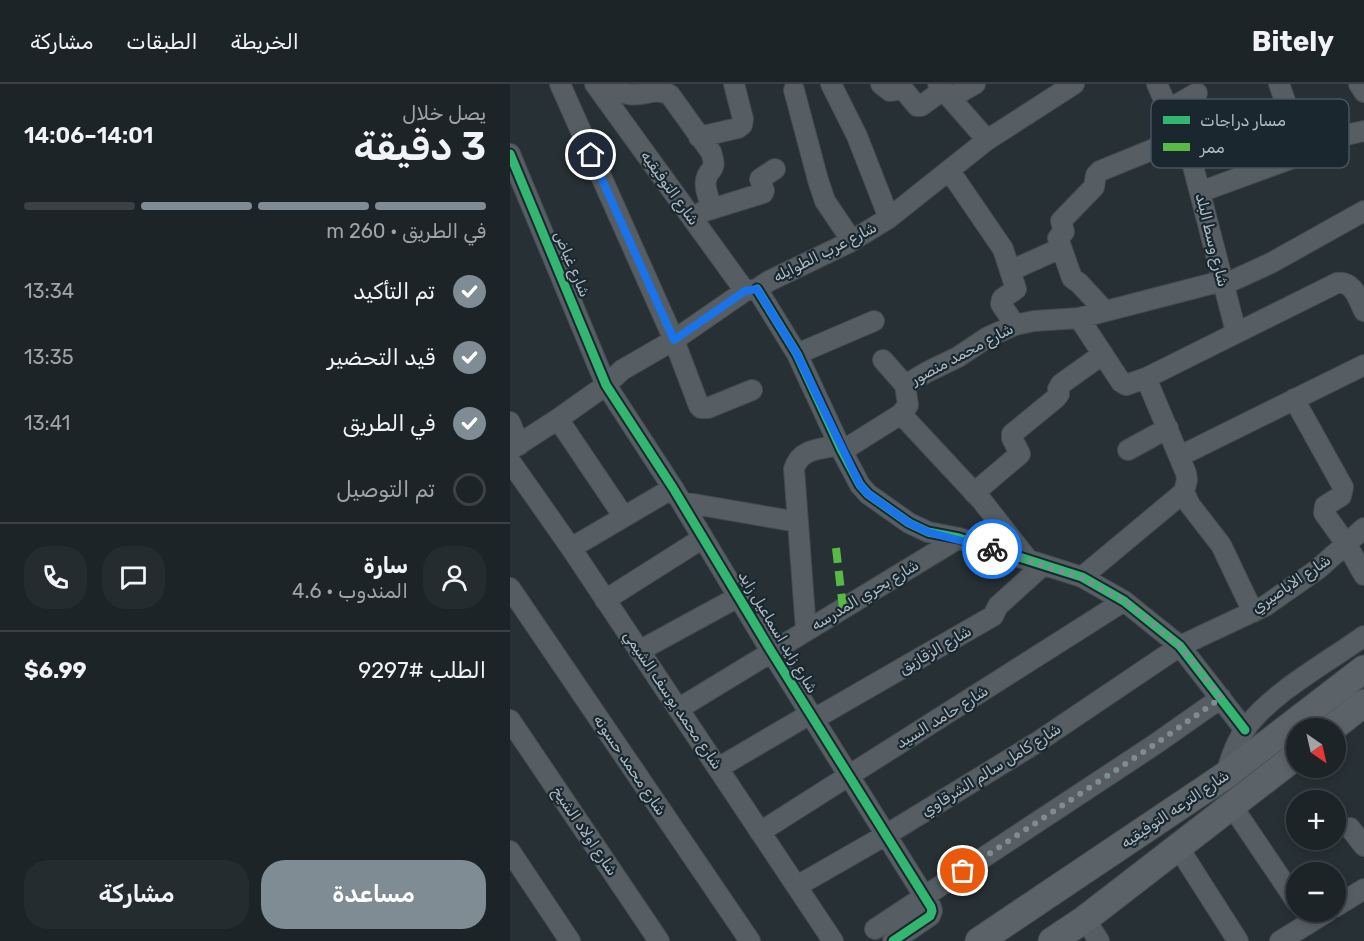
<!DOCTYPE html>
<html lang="ar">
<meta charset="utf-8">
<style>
body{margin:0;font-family:Rubik,"Noto Naskh Arabic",sans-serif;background:#252c2f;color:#f1f3f6;direction:rtl;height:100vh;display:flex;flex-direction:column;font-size:22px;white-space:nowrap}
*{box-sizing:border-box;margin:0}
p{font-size:20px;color:#a0a4a7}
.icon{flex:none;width:33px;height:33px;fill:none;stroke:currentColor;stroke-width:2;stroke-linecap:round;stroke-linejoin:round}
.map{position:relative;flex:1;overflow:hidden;direction:ltr}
.sheet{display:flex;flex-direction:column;background:#1d2427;width:510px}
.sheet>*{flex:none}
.needle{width:39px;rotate:146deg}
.fabs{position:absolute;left:776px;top:634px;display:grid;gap:12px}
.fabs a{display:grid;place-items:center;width:60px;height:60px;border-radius:50%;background:#1d2427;box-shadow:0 3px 9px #0003,0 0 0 2px #3b4144;font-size:30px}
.pin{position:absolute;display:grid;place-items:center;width:51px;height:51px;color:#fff;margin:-26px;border:3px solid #fff;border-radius:50%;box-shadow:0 2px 6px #0007}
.courier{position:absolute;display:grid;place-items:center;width:60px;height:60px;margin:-30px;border:4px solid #1a73e8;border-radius:50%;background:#fff;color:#222;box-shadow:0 2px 8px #0007}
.summary em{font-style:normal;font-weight:600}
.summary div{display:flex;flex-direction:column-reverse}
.summary{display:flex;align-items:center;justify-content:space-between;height:102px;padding:0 24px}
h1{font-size:39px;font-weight:600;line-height:45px}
.bar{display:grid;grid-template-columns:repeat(4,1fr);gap:9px 6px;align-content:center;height:72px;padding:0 24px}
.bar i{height:8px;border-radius:4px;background:#3b4144}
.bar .selected{background:#7f8c94}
.bar p{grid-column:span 4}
.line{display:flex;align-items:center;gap:15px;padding:0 24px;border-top:2px solid #3b4144}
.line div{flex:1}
.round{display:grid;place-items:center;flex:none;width:63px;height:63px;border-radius:24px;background:#252c2f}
ol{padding:0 24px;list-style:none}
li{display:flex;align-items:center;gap:18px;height:66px}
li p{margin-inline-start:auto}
li .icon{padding:6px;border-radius:50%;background:#7f8c94;color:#fff;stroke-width:4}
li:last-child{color:#a0a4a7}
li i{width:33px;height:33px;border:3px solid #3b4144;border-radius:50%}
.cta{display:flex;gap:12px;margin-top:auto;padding:12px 24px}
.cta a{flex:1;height:69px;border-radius:24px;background:#7f8c94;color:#fff;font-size:24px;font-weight:600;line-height:69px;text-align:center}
.cta a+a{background:#252c2f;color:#f1f3f6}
header{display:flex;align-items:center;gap:36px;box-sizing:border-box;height:84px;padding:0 30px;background:#1d2427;border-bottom:2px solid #3b4144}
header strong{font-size:28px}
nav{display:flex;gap:33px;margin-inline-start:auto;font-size:21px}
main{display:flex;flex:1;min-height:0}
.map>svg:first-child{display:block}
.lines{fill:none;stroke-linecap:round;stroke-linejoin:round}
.minor-casing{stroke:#444b4f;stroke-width:22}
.secondary-casing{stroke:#444b4f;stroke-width:29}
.minor{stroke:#565e63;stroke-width:20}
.secondary{stroke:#5b6268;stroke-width:27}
.quiet{stroke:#58b947;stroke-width:8;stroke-dasharray:15 8;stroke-linecap:butt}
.cycleway-casing{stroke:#1a272f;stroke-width:13}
.cycleway{stroke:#33b770;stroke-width:9}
.done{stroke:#7f8c94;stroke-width:6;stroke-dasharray:0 10.8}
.route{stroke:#1a73e8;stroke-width:8}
.labels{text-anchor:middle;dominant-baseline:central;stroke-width:4.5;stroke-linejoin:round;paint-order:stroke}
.street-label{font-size:15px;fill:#afbdc7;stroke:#1a272f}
.key{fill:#1a272f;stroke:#47545d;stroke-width:1.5}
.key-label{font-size:16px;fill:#afbdc7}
</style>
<header>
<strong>Bitely</strong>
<nav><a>الخريطة</a><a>الطبقات</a><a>مشاركة</a></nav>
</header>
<main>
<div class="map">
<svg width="854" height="857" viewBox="0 0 854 857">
<rect width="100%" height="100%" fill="#273034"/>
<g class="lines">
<defs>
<path id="minor" d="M50,0L164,256L189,322L191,324H198L242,306
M85,0L235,207
M106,0L105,3C125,21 142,0 160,11L201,68C208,89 199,82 196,96C194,104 200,117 202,125
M321,0L347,52L379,134
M371,0L380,7L393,5L407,22H411L433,6
M428,0L477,56
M647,0L683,82L726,248
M769,0L794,70
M849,0L854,8
M284,6L308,96L315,117L342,157
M440,14L465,0
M659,25L687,9
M189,53L228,44L232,41L233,35L224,0
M0,70L96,301L163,404L261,567L421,823L422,827L420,832L383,857
M439,86L493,165L506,205L492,215L491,220L505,241
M690,108L794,70L831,52L854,47
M192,128L253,109L254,107L250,95L265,85
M500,187L551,164
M713,201L761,179L854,127
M247,205L287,270L332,367L350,401L358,410L399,439L418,448L449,454L572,493L614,517L670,562L735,646
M595,227L569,199L562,194L548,154L554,148L551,137L584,103L586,91L590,87L671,54
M569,234L611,298L616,301L636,294L827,199C844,197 848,215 854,227
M287,270L364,237
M373,276L395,301
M784,315L833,403L831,412L815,422L814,429L837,461L854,491
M391,330L472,417L519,477
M48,335L114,433
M0,338L9,361
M0,366L48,335L96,301L112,286L164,256L235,207L247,205L259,197L338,159L379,134L477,56L564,0
M618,366L658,344
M332,367L391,330L398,321L395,301L417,288L448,273L478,253L505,241L524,237L569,234L712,197
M670,372L854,281
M0,377L61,464L323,857
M674,408L680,421L711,461L743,528
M464,409L510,370L502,354V350L546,314L549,310L548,305L551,300L593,270
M172,418L288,438
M61,464L163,404
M572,493L674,408L677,396L676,389L636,294
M0,504L240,857
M95,516L193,454
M296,546L284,385C290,364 311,365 330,361
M129,567L228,513
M168,625L449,454
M304,635L483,532L488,522L533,481
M0,636L149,857
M208,684L300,630
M716,691C720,675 726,658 736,644C761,609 818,578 854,552
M722,722L786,817
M840,744L854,762
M250,748L614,517
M668,763L728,857
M0,767L60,857
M287,802L376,751L526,659L670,562L755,522L808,485L854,444
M825,823L854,805
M575,835L589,857
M365,845L644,661L711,614
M770,857L817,828"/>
<path id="secondary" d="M821,645L854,619
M469,857L716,691L854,585
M542,857L575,835L786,672"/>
</defs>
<use href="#minor" class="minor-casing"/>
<use href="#secondary" class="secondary-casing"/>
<use href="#minor" class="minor"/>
<use href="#secondary" class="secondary"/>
<path class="quiet" d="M326,464L333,524"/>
<defs>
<path id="cycleway" d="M0,70L96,301L163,404L261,567L421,823L422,827L420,832L383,857
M247,205L287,270L332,367L350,401L358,410L399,439L418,448L449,454L572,493L614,517L670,562L735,646"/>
</defs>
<use href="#cycleway" class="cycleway-casing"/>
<use href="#cycleway" class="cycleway"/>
</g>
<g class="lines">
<path class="done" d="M453,787L644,661L711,614L670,562L615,517L572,494L482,465"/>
<path class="route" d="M81,71L164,256L235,207L247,205L287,270L350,401L358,410L399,439L418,448L482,465"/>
</g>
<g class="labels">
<g class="street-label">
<text transform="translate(160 104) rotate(54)">شارع التوفيقيه</text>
<text transform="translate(702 156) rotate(76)">شارع وسط البلد</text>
<text transform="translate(315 168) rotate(-27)">شارع عرب الطوايله</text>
<text transform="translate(62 180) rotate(67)">شارع غياض</text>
<text transform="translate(452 270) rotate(-28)">شارع محمد منصور</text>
<text transform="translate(781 500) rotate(-34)">شارع الاباصيري</text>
<text transform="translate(355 511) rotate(-31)">شارع بحري المدرسه</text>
<text transform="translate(268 548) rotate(59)">شارع زايد اسماعيل زايد</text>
<text transform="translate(425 566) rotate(-30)">شارع الزقازيق</text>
<text transform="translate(163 616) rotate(56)">شارع محمد يوسف الشيمي</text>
<text transform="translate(432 633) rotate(-32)">شارع حامد السيد</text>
<text transform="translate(120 681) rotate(56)">شارع محمد حسونه</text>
<text transform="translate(481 686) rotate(-32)">شارع كامل سالم الشرقاوي</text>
<text transform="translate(665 725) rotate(-34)">شارع الترعه التوفيقيه</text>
<text transform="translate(75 747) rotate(56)">شارع اولاد الشيخ</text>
</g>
</g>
<rect x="641" y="15" width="198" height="69" rx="9" class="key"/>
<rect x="653" y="32" width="27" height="8" fill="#33b770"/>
<rect x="653" y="59" width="27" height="8" fill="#58b947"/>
<g class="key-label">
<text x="690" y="42">مسار دراجات</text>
<text x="690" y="69">ممر</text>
</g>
</svg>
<div class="fabs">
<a><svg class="needle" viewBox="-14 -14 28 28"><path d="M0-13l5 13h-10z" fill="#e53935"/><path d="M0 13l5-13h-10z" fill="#a0a4a7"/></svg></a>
<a>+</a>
<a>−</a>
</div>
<div class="pin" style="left:453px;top:787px;background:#ea580c"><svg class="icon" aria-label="bag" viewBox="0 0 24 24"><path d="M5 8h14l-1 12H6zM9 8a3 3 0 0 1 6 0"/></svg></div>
<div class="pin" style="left:81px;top:71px;background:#1f2937"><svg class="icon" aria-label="home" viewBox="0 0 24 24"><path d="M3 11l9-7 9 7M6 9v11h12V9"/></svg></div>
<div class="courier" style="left:482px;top:465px"><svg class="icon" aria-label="bike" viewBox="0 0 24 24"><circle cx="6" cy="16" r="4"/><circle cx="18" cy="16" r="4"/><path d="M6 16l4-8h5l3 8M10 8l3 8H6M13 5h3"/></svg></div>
</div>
<section class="sheet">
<div class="summary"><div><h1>3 دقيقة</h1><p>يصل خلال</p></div><em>14:01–14:06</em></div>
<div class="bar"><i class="selected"></i><i class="selected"></i><i class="selected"></i><i></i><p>في الطريق · 260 m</p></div>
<ol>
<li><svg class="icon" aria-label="check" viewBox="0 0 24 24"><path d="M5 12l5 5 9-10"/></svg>تم التأكيد<p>13:34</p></li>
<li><svg class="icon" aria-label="check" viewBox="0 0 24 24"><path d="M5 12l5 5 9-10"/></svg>قيد التحضير<p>13:35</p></li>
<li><svg class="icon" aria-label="check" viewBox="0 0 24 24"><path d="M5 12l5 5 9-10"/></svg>في الطريق<p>13:41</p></li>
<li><i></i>تم التوصيل</li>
</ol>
<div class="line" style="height:108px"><a class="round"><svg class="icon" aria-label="person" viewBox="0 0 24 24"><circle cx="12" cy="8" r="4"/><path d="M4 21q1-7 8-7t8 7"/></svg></a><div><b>سارة</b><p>المندوب · 4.6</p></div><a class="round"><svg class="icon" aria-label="chat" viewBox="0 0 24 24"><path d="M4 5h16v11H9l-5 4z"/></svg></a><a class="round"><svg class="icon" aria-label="phone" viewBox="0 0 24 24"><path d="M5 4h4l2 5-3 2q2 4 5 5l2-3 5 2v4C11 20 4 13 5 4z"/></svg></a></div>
<div class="line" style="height:78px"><div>الطلب #9297</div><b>$6.99</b></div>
<div class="cta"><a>مساعدة</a><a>مشاركة</a></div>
</section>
</main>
